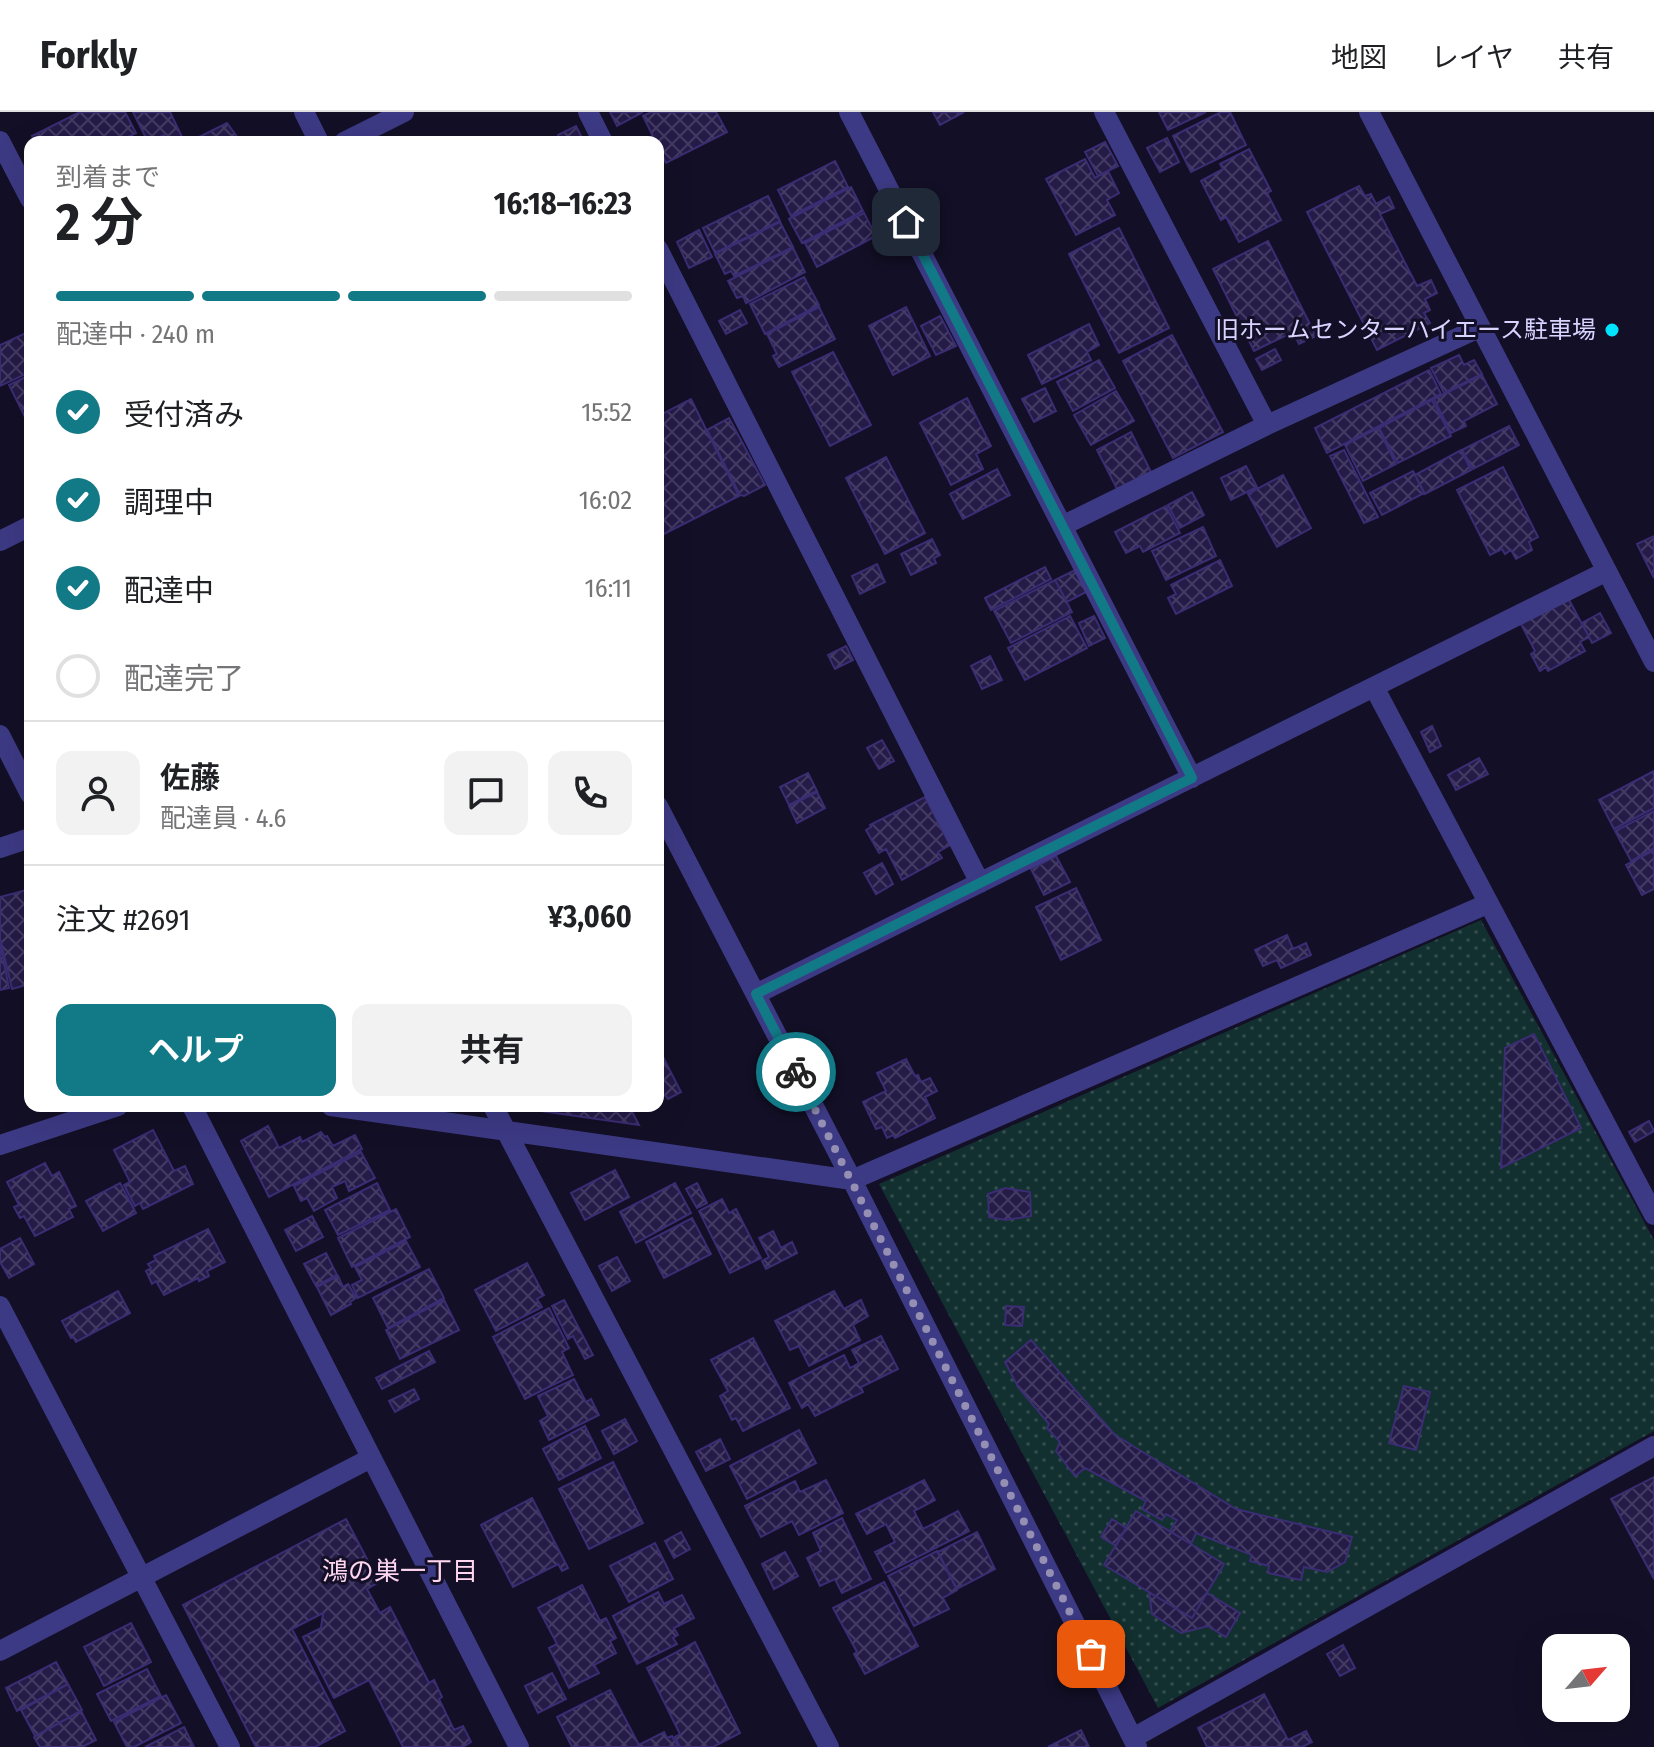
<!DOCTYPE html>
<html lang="ja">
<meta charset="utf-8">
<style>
body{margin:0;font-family:"Fira Sans Condensed","Noto Sans JP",sans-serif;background:#f2f2f2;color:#202124;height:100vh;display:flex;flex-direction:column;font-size:30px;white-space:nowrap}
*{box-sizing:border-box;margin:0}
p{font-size:26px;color:#757577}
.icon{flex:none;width:44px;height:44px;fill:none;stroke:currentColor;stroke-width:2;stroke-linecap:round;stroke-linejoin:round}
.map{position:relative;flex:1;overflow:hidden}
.drawer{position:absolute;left:24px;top:24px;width:640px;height:976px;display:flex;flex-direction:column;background:#fff;border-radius:16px;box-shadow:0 8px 32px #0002}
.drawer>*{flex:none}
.needle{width:52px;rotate:62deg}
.controls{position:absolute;left:1542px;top:1522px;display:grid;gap:16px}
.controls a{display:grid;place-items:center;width:88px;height:88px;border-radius:16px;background:#fff;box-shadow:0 8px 32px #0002;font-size:40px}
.pin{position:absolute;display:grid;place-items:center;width:68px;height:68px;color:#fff;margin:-34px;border-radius:16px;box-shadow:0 4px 12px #0006}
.courier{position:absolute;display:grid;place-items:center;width:80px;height:80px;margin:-40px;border:6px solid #127987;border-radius:50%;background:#fff;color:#222;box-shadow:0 2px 10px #0007}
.head em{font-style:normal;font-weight:700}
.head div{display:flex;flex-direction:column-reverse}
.head{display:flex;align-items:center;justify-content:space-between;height:136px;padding:0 32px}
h1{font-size:52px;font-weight:700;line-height:60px}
.bar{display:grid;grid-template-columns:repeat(4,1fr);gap:12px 8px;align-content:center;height:96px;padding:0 32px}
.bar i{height:10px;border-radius:6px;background:#e0e0e0}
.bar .active{background:#127987}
.bar p{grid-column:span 4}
.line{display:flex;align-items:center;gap:20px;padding:0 32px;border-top:2px solid #e0e0e0}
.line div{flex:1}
.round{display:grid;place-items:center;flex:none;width:84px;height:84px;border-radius:16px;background:#f2f2f2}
ol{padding:0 32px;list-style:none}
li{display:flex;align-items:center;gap:24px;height:88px}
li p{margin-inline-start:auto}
li .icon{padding:8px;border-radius:50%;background:#127987;color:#fff;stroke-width:4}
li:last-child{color:#757577}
li i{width:44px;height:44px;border:4px solid #e0e0e0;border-radius:50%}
.action{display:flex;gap:16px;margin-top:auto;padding:16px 32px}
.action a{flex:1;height:92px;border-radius:16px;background:#127987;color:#fff;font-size:32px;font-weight:700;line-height:92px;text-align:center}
.action a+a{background:#f2f2f2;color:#202124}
header{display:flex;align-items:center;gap:48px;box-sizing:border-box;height:112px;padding:0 40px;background:#fff;border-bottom:2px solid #e0e0e0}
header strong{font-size:38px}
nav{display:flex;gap:44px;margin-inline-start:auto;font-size:28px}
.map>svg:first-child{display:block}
.grass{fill:url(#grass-dots)}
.building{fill:url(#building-cross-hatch);stroke:#3b2d73;stroke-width:2}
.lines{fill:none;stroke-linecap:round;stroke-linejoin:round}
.minor{stroke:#3d3a85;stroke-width:20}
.done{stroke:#948fb3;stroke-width:8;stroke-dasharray:0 14.4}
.route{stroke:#127987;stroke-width:10}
.poi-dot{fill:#00e5ff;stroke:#130f26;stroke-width:3}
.labels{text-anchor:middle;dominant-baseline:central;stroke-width:6;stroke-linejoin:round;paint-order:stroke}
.poi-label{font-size:24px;fill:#d9d4ff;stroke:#130f26;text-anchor:end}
.neighbourhood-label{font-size:26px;fill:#ffd6f0;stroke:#130f26}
</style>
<header>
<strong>Forkly</strong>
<nav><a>地図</a><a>レイヤ</a><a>共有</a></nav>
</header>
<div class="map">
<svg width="1654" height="1635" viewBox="0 0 1654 1635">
<defs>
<pattern id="grass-dots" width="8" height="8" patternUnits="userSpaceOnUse" patternTransform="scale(2)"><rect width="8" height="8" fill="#12302f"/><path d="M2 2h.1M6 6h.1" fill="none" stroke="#344d4e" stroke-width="1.8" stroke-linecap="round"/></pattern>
<pattern id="building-cross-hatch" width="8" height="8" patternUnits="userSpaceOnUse" patternTransform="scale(2)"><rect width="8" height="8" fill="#241b47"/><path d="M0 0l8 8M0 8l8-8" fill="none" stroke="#433b63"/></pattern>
</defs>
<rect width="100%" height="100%" fill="#130f26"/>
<path class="grass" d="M1481,808L1654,1128V1319L1158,1596L879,1072Z"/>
<path class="building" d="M80,0H125L136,21L118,30H35L32,24Z
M133,0H170L183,27L167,30L164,23L148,30Z
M610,0H643L617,14Z
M651,0H716L727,20L666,51L643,4Z
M933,0H964L940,13Z
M1159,0H1206L1168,18Z
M1221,0H1230L1246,33L1191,60L1173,24Z
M227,11L241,30H189Z
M576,14L584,30H561L558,23Z
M1167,26L1179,50L1160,60L1147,36Z
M1105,30L1118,54L1098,64L1085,40Z
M1249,37L1271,79L1267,81L1281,108L1239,130L1226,105L1221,108L1201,69L1223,57L1220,52Z
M1085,47L1095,66L1108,59L1119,81L1107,88L1115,103L1076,123L1046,67Z
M835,49L848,75L791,104L778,78Z
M1359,74L1365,84L1371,82L1376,92L1389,85L1394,96L1380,102L1417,174L1431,168L1437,181L1425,187L1430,198L1424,201L1430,211L1377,238L1307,100Z
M851,75L863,99L802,131L789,107Z
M768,84L780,109L715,141L703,116Z
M864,101L876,124L817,155L805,131Z
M780,110L793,135L734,164L731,159L725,162L715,142Z
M1119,116L1169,216L1119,241L1069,142Z
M699,118L712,145L689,156L677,130Z
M1268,129L1316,224L1299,232L1293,220L1254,239L1213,157Z
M793,136L805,160L746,191L743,184L737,186L728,169Z
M804,165L819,193L765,222L750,192Z
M819,195L835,227L779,255L773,244L777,242L767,222Z
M906,195L930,244L893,263L869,214Z
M740,198L747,211L726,222L719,209Z
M940,204L956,234L936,243L921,214Z
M1089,212L1099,233L1087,240L1091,248L1042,272L1028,243Z
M30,219V260L0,274V233Z
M1172,223L1223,320L1173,346L1123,249Z
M1275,237L1281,248L1262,258L1256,247Z
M833,240L871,313L830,334L792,260Z
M1459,243L1464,253L1474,248L1482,262L1444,281L1431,256Z
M1099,248L1115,276L1073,299L1057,270Z
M1429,258L1441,282L1327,341L1315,316Z
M30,263V303L25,305L9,273Z
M1482,263L1497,292L1464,309L1466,314L1451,321L1434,287Z
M1045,276L1056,299L1034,310L1022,287Z
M1116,279L1134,309L1091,333L1074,303Z
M967,286L991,334L976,342L983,357L951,373L920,311Z
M691,287L739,384L658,425V304Z
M1432,288L1451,324L1398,351L1379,316Z
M729,306L765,373L744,384L740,383L707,318Z
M1509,314L1519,333L1473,357L1462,338Z
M1378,316L1396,352L1363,369L1345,333Z
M1131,320L1151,360L1117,377L1097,338Z
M1344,338L1378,405L1364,411L1330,344Z
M1461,338L1471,358L1425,382L1415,363Z
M886,345L925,421L885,442L846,366Z
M1246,354L1257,375L1231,388L1221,366Z
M1503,355L1538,425L1529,430L1532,438L1516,447L1511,438L1505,442L1502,437L1490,443L1457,378Z
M997,357L1010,383L963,407L950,382Z
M1413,359L1424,381L1382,403L1370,381Z
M1283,363L1311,416L1277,435L1248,382Z
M1192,380L1204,403L1180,416L1168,393Z
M1166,394L1180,421L1143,440L1140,434L1126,441L1115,420Z
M1203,415L1216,444L1166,468L1152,439Z
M1654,424V466L1637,432Z
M932,427L940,443L934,446L936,451L911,463L901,442Z
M1220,448L1232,474L1176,502L1168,486L1176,482L1171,473Z
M877,452L885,470L860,482L852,464Z
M1045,455L1051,467L991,498L985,486Z
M1075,458L1086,480L1067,490L1055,468Z
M1055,468L1072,500L1011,531L994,499Z
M1567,484L1589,525L1580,530L1585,539L1548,559L1546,555L1540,559L1531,542L1535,539L1521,512Z
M1600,501L1611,521L1592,531L1582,511Z
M1070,504L1087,536L1025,568L1008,536Z
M1094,504L1105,526L1089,534L1079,511Z
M846,534L853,548L835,557L828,543Z
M990,544L1002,568L982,577L971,554Z
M1432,614L1441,634L1430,640L1421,620Z
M882,628L894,649L879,657L867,636Z
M1479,646L1488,662L1456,678L1448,663Z
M1654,659V696L1614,717L1599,688Z
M808,661L817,679L789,693L780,675Z
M817,680L825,696L797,711L789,694Z
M925,685L950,733L938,740L942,746L902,768L886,737L879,741L866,718L871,715L870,713Z
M1654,699V736L1631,749L1615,719Z
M1654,738V777L1642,783L1626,753Z
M1056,744L1070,770L1044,783L1031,757Z
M882,751L893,772L876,782L864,761Z
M1076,776L1101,828L1061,848L1036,795Z
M30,777V872L12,877L0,826V785Z
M1287,823L1293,837L1306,831L1311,843L1281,856L1277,848L1263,854L1255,838Z
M0,831L9,876L0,878Z
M1534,922L1581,1016L1501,1056L1505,936Z
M658,935L681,980L668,987L665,983L658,986Z
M906,947L915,964L918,963L921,970L930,966L937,979L925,985L935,1006L895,1026L893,1023L887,1026L882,1015L876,1017L863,990L886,979L877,961Z
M519,994H629L639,1013L520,996Z
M1649,1009L1654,1019L1635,1030L1629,1020Z
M268,1014L279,1036L300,1025L302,1030L321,1020L325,1025L327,1024L333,1034L355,1023L362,1037L269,1085L241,1029Z
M153,1018L174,1059L185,1054L193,1072L143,1097L140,1091L135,1094L124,1073L130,1070L114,1038Z
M361,1040L375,1066L349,1079L345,1069L332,1075L337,1086L314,1099L307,1086L301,1089L294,1074Z
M45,1051L52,1064L59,1060L76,1094L69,1097L73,1105L35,1124L24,1104L20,1106L14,1095L19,1093L7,1070Z
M615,1058L629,1085L585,1108L571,1081Z
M120,1071L136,1101L103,1119L86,1089Z
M377,1071L390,1098L338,1123L325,1098Z
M675,1071L691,1101L636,1131L620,1100Z
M697,1071L707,1091L697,1096L686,1077Z
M1005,1076L1030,1080L1031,1104L1006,1108L989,1105L988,1082Z
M722,1087L729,1101L736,1097L761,1146L730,1161L699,1099Z
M396,1097L410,1125L352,1155L338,1126Z
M312,1104L323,1125L296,1139L285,1118Z
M692,1106L711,1142L664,1166L646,1130Z
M208,1117L225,1150L207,1159L209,1164L199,1169L198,1166L164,1183L156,1169L152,1172L146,1159L151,1156L148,1152L156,1148L154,1144Z
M773,1119L781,1136L792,1130L797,1141L766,1157L762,1149L769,1145L759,1126Z
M20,1126L34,1152L9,1166L0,1150V1137Z
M406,1129L420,1155L358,1186L352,1173L362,1168L355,1155Z
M326,1141L337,1163L316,1174L304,1152Z
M617,1145L630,1169L612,1179L599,1154Z
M527,1151L544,1183L537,1187L542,1195L496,1219L475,1178Z
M429,1157L444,1186L388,1216L373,1186Z
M338,1164L343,1175L348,1172L356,1186L350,1190L351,1192L331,1203L317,1175Z
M118,1179L130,1201L76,1230L73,1225L71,1226L62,1209Z
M834,1179L844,1197L861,1188L868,1204L853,1213L860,1228L809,1254L799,1234L790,1238L775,1209Z
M444,1188L459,1218L400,1247L386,1218Z
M564,1188L593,1243L585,1247L573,1224L568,1227L552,1194Z
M1006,1194L1024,1195L1022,1214L1005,1213Z
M549,1196L569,1236L562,1240L573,1263L525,1287L493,1225Z
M881,1224L898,1257L861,1275L863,1280L815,1304L808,1292L802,1296L789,1271L844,1243L850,1256L859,1251L852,1238Z
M753,1226L790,1296L743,1319L736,1306L732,1308L720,1284L728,1279L711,1248Z
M1031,1228L1115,1323L1236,1397L1352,1425L1345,1450L1327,1460L1304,1455L1301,1468L1268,1461L1269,1454L1250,1449L1252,1443L1196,1421L1191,1432L1170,1419L1177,1408L1166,1402L1162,1408L1142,1397L1146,1389L1085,1356L1075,1364L1056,1339L1060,1330L1047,1316L1049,1312L1018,1275L1005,1250Z
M429,1239L435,1250L382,1277L376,1266Z
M574,1267L586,1290L591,1287L599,1303L549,1328L540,1309L548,1304L538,1284Z
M1404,1274L1430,1280L1416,1338L1389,1331Z
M414,1277L419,1287L395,1300L389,1289Z
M625,1307L637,1329L614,1342L602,1319Z
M585,1314L601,1346L559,1368L543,1337Z
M799,1318L816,1351L747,1387L730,1354Z
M720,1327L730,1347L706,1359L696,1340Z
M613,1350L643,1411L589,1437L559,1377Z
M1654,1365V1467L1611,1387Z
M826,1368L843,1401L799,1423L792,1409L761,1425L745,1394L795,1369L800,1380Z
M924,1368L935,1388L914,1399L923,1417L958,1399L969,1419L886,1461L875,1440L895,1430L886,1412L867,1422L856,1402Z
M532,1386L568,1456L562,1459L558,1452L513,1475L481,1413Z
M1136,1399L1224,1452L1192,1506L1104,1453Z
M842,1406L871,1467L842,1481L835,1467L820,1474L807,1446L821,1439L813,1421Z
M346,1407L379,1470L367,1477L380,1501L390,1495L429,1571L434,1568L442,1585L439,1587L454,1618L463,1614L471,1630L463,1635H403L369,1568L334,1586L303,1525L321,1516L323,1501L292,1517L345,1619L315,1635H256L183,1493Z
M1112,1407L1126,1416L1116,1434L1101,1425Z
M681,1420L690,1437L674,1446L665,1429Z
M977,1420L995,1457L957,1477L938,1440Z
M655,1431L673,1467L629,1490L610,1454Z
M937,1439L957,1478L943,1486L949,1497L914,1514L888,1464Z
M785,1440L798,1464L774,1477L762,1452Z
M884,1470L918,1534L865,1562L854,1542L857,1540L833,1496Z
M582,1473L600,1509L606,1506L616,1526L610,1529L616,1541L594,1553L599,1561L569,1576L549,1536L557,1532L538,1496Z
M658,1480L664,1492L682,1483L694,1506L674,1516L678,1523L673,1526L677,1532L637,1552L613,1504Z
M1149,1480L1192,1506L1207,1481L1240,1501L1226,1525L1208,1514L1181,1521L1152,1502Z
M131,1511L151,1550L104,1574L84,1535Z
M695,1530L740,1621L713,1635H680L675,1625L680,1622L647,1556Z
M1343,1533L1355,1556L1340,1564L1327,1542Z
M56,1550L68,1572L17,1599L6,1576Z
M147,1557L161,1584L111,1609L97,1582Z
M552,1561L566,1587L538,1601L525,1574Z
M68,1572L82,1598L35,1624L21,1598Z
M610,1578L639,1633L664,1620L667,1626L672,1624L678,1635H572L557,1605Z
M1264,1582L1288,1628L1306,1619L1312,1630L1302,1635H1207L1198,1616Z
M166,1583L181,1611L134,1635H127L114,1610Z
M81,1599L96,1628L82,1635H40L34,1625Z
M184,1615L194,1635H145Z
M1081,1618L1089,1635H1048Z"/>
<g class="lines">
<path class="minor" d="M304,0L319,30
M588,0L603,30
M849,0L1192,666
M1104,0L1267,313
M1369,0L1654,550
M0,29L30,87
M344,30L404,0
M658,137L980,771
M1062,414L1267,313L1479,216
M0,429L30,414
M1374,575L1654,1103
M0,623L30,682
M658,694L852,1068L1137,1635
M0,736L30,726
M756,882L1607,459
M192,994L519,1635
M331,994L852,1068L1487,792
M493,994L829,1635
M0,1033L118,994
M0,1194L230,1635
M0,1539L371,1346
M1133,1626L1654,1334"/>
</g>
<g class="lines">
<path class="done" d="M796,960L1091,1542"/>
<path class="route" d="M796,960L756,882L1192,666L906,110"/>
</g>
<circle class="poi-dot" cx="1612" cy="218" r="8"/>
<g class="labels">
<g class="poi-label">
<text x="1596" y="218">旧ホームセンターハイエース駐車場</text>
</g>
<g class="neighbourhood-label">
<text x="400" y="1459">鴻の巣一丁目</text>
</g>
</g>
</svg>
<div class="controls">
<a><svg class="needle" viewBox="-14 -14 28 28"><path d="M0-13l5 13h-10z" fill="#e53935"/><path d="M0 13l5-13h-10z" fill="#757577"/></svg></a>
</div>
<div class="pin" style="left:1091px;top:1542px;background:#ea580c"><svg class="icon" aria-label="bag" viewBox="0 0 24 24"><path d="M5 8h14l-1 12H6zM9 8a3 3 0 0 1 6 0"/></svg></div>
<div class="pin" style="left:906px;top:110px;background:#1f2937"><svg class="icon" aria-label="home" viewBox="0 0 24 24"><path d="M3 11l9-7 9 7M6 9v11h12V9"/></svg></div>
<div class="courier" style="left:796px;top:960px"><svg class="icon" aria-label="bike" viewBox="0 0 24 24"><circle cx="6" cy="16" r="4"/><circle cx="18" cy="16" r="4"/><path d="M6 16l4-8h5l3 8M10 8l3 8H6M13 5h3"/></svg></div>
<section class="drawer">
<div class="head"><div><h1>2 分</h1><p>到着まで</p></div><em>16:18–16:23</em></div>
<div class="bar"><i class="active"></i><i class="active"></i><i class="active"></i><i></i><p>配達中 · 240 m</p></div>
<ol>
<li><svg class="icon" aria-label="check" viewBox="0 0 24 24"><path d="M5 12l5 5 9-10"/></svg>受付済み<p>15:52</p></li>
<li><svg class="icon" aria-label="check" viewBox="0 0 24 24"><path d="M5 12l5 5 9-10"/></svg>調理中<p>16:02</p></li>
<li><svg class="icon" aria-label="check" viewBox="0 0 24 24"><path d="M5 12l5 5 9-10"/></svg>配達中<p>16:11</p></li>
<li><i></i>配達完了</li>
</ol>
<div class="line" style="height:144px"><a class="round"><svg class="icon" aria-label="person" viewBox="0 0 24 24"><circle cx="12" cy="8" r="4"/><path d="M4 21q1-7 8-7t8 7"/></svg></a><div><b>佐藤</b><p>配達員 · 4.6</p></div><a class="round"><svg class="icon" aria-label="chat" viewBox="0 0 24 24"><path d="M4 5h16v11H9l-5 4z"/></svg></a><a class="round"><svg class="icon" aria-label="phone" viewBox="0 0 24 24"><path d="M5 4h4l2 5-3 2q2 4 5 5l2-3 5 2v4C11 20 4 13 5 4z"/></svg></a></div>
<div class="line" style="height:104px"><div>注文 #2691</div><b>¥3,060</b></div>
<div class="action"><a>ヘルプ</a><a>共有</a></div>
</section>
</div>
